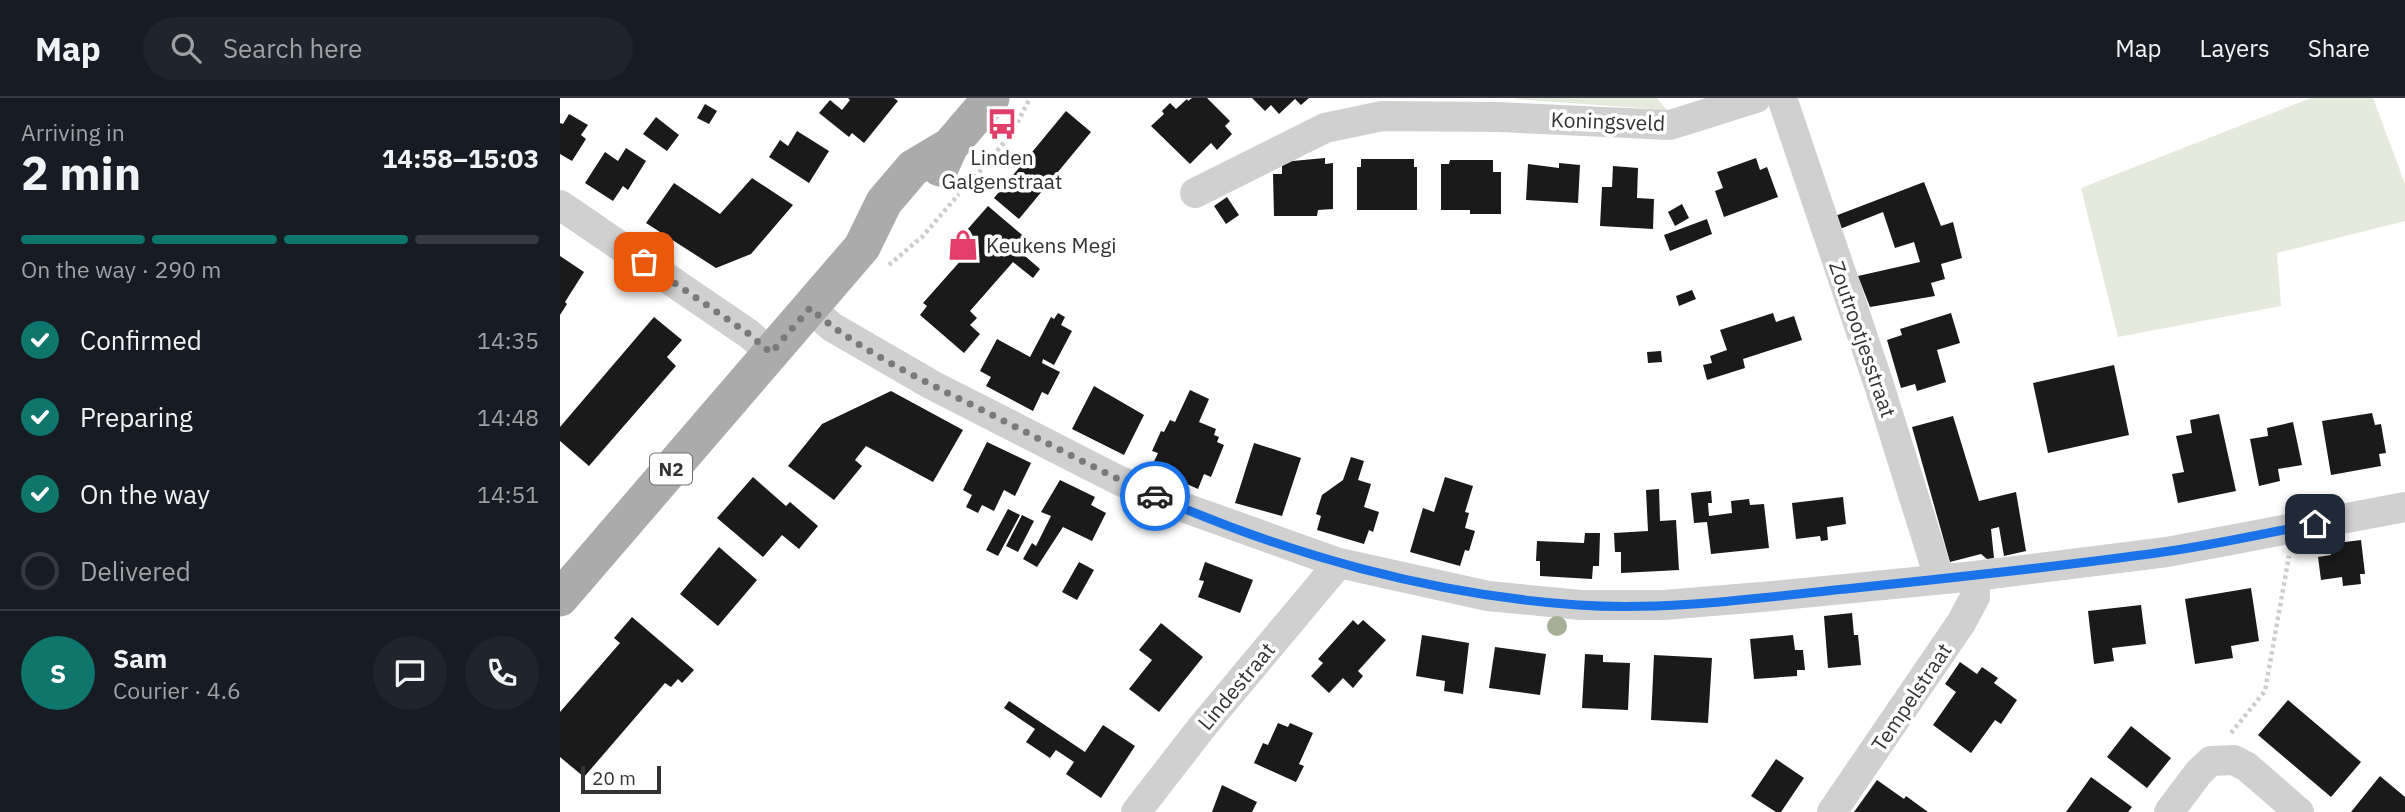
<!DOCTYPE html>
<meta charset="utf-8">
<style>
body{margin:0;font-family:"IBM Plex Sans",sans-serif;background:#20242c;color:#f1f3f6;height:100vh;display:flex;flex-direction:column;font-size:26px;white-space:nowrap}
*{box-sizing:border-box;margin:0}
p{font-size:23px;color:#9ea1a6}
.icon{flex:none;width:38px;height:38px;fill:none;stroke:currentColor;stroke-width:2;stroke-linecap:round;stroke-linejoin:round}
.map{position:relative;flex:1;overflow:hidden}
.drawer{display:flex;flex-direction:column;background:#171b24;width:560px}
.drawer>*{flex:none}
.scale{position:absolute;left:21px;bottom:18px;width:80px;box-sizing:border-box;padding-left:7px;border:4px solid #333;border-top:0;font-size:19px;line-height:24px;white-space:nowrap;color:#333;-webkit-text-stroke:5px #fff;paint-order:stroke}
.pin{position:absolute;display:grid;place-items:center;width:60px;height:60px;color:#fff;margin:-30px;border-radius:14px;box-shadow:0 4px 10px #0006}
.courier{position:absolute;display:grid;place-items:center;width:70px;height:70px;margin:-35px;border:5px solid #1a73e8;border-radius:50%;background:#fff;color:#222;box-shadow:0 2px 9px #0007}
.head em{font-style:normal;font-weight:700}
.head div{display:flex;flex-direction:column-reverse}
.head{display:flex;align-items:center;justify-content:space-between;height:119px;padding:0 21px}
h1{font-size:46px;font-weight:700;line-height:52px}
.bar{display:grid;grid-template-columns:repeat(4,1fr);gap:10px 7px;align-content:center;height:84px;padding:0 21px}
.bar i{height:9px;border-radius:5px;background:#363941}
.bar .selected{background:#0f766e}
.bar p{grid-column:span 4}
.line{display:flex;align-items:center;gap:18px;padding:0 21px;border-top:2px solid #363941}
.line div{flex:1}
.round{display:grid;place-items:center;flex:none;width:74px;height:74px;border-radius:37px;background:#20242c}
ol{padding:0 21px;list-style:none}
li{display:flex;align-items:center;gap:21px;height:77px}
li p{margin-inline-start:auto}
li .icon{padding:7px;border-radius:50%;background:#0f766e;color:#fff;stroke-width:4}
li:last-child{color:#9ea1a6}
li i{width:38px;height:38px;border:4px solid #363941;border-radius:50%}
header{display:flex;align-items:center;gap:42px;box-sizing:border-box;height:98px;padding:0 35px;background:#171b24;border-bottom:2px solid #363941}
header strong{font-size:33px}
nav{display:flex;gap:38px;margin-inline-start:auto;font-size:24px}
.search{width:490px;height:63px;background:#20242c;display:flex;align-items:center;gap:18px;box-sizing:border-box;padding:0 24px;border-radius:38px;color:#9ea1a6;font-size:26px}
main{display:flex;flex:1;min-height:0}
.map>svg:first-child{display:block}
.green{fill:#e5eadc}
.building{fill:#1a1a1a}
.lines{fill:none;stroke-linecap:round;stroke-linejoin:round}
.path{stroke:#cdcdcd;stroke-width:4.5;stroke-dasharray:3.5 3.5;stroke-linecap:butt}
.minor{stroke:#d0d0d0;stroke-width:30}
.major{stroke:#ababab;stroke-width:37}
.tree{fill:#a7af96}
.done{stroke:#7a7a7a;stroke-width:7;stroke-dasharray:0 12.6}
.route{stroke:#1a73e8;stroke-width:9}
.labels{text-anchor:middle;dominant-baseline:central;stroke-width:7;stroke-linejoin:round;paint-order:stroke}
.shield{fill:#fff;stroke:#707070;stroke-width:2}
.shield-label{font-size:19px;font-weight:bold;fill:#333}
.street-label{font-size:21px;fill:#333;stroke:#fff}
.poi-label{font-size:21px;fill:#333;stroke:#fff}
</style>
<header>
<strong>Map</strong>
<div class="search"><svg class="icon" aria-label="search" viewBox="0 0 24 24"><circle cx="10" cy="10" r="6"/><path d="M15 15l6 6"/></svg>Search here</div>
<nav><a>Map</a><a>Layers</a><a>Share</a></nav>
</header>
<main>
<section class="drawer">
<div class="head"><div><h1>2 min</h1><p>Arriving in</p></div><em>14:58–15:03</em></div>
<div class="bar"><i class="selected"></i><i class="selected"></i><i class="selected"></i><i></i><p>On the way · 290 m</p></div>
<ol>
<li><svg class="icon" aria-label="check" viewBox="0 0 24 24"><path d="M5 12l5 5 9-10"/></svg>Confirmed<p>14:35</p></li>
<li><svg class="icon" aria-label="check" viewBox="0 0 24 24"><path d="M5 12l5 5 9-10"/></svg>Preparing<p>14:48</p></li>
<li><svg class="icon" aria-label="check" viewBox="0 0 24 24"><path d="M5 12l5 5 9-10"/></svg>On the way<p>14:51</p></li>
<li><i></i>Delivered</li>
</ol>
<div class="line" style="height:126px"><b class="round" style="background:#0f766e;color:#fff">S</b><div><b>Sam</b><p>Courier · 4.6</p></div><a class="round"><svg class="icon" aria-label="chat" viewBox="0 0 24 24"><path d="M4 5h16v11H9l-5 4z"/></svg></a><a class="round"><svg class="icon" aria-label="phone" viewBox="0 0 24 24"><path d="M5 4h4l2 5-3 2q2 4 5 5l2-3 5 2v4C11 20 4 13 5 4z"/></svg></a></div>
</section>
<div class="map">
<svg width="1845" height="714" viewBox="0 0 1845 714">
<rect width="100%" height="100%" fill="#fff"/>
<path class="green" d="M1097,0L1107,12L955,1V0Z
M1751,0H1813L1845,86V123L1717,155L1721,208L1558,239L1521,90Z"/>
<path class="building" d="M288,0H334L338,3L304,45L292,35L289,39L259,15L270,2L282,12L290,2Z
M632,0H647L670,23L665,28L672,36L657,52L651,45L630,66L591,28L604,16L602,13L610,5L616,11L627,1L628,3Z
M692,0H749L741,7L735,1L719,16L711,7L705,13Z
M145,6L157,13L149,26L137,20Z
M506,13L531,34L459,121L434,100Z
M9,16L28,27L21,37L26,41L12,63L0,56V25L3,26Z
M96,19L119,37L107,53L83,36Z
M237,33L269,53L249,85L209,59L220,42L228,48Z
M66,50L86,63L68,92L63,88L53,103L25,85L45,54L58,63Z
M765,60V66L773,65V111L758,112L757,118H714L713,76H722V64Z
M1196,60L1200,72L1207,69L1218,99L1164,119L1155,93L1163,90L1157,74Z
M801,61H854V69H857V112H797V69H801Z
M890,62H933V74H941V116H910V112H881V66H889Z
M999,65L1020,67L1018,105L966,102L968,66L999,70Z
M1053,68L1078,70L1077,100L1094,101L1093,131L1040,128L1042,89H1052Z
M192,80L233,107L191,156L156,170L86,125L114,85L160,116Z
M1364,84L1381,128L1393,124L1402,160L1381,166L1385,181L1371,185L1375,198L1310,209L1298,178L1360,164L1354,144L1335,150L1323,114L1280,131L1275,118Z
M667,99L679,117L666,126L654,108Z
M1122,106L1129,120L1115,128L1108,114Z
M428,108L467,141L458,152L480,171L473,180L453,164L410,213L417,220L410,227L420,236L404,255L360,217L367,208L363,205L403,160L391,150Z
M1147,121L1152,136L1110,153L1104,137Z
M0,158L24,174L5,204L7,206L0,217Z
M1132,192L1136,201L1119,208L1116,198Z
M498,215L505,219L501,227L512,233L494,267L483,261L482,265L500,274L488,297L482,294L473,313L426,288L431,279L420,273L437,241L470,259L491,219L494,221Z
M1213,215L1216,224L1234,218L1242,242L1183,261L1185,270L1147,282L1143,267L1152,265L1150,258L1167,252L1160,232Z
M1391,215L1400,245L1377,252L1386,284L1357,293L1355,286L1341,290L1327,242L1342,237L1340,231Z
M94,219L122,242L107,259L116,268L29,368L0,343V329Z
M1101,253L1102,264L1088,265L1087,254Z
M1554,267L1569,337L1488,355L1473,285Z
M534,288L584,317L564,357L512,331Z
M630,292L649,301L639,324L656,331L654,337L659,339L657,344L664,347L651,379L644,376L638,391L591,370L598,355L592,353L601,333L604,334L610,322L615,324Z
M331,293L403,332L373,384L306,348L295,362L302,368L274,402L228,368L262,326Z
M1812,315L1815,327L1821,326L1826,355L1819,356L1821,368L1771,377L1762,323Z
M1659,316L1676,393L1618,405L1612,376L1624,374L1616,338L1632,335L1630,322Z
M1393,318L1419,403L1456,394L1466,453L1444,458L1439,429L1431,431L1434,460L1427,461L1421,456L1390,464L1352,329Z
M1733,324L1742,367L1718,371L1720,383L1699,388L1690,341L1708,338L1707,330Z
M427,344L471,365L455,398L444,392L434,413L422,407L418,415L406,409L412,397L403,392Z
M694,345L741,360L722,418L675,405Z
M791,359L804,363L798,382L811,386L804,409L819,414L813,434L809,432L804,446L757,432L761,418L756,416L762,397L783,382Z
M193,379L226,408L230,404L258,428L239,451L222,437L203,459L157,420Z
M885,379L913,388L905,414L909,415L905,430L915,433L909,453L905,452L900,468L850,454L863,410L874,414Z
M500,382L535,399L531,407L546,415L532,443L503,429L477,469L463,461L472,445L476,448L491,418L481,414Z
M1099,391L1100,423L1116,422L1119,472L1061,475V454H1055L1054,435L1088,433L1086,392Z
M1151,393L1152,405H1148L1149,418L1172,415L1171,403L1189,401L1190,407L1204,406L1209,450L1151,456L1147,424L1134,425L1131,395Z
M1283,399L1286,426L1267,429L1268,442L1261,443L1260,438L1236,441L1232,405Z
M448,411L460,417L438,458L426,452Z
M462,417L474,423L458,454L446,448Z
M1025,435H1040L1039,468H1033L1032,481L980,478V463H976L977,443L1024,445Z
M1801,442L1805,476H1800L1801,486L1783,488L1782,479L1761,482L1758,459L1771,457L1769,446Z
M159,449L197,482L158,528L120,496Z
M519,464L534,472L517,502L502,494Z
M645,464L693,482L680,515L638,499L644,483L639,482Z
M1691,490L1699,543L1671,548L1673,560L1635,566L1625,501Z
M1581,507L1586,546L1552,550L1554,563L1534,566L1528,513Z
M1292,515L1294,537H1298L1301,567L1268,570L1264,518Z
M72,519L134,572L122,585L118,581L111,589L105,585L24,679L0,659V614L60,545L54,540Z
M793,522L798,527L803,522L826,542L798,573L803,578L793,590L783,580L769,595L751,578L763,565L758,561Z
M601,525L643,559L599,614L569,591L592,562L579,552Z
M862,537L909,545L903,596L884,593L885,583L856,578Z
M1233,537L1235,552H1243L1245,572H1237V578L1194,581L1190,541Z
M935,549L986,556L980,597L929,590Z
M1025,556L1043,557V564L1070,565L1068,612L1022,610Z
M1094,557L1152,560L1148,625L1091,622Z
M1400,564L1417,576L1422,569L1438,580L1434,585L1457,602L1441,626L1435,622L1411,655L1373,627L1396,594L1385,586Z
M1728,602L1801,664L1771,699L1698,637Z
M449,603L525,654L543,627L575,648L541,700L506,676L514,664L496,652L490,660L466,644L475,631L444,610Z
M718,625L728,629L730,625L753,635L739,666L744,668L736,684L694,665L703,645L708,647Z
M1571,628L1611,660L1587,690L1547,659Z
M1216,661L1244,680L1221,714H1216L1191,698Z
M1820,678L1845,699V714H1791Z
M1531,679L1572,709L1568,714H1506Z
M1317,682L1344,701L1346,698L1368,714H1294Z
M662,687L697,704L692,714H652Z"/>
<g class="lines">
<path class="path" d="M410,85L452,35L470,0
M329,167L363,138L399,96
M1671,635L1705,593L1729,458"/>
<path class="minor" d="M1222,0L1319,287L1376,470L1384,481
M635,95L765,30L822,18L938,19L1110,27L1196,0
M0,107L189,236L211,255
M250,210L272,229L372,287L558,382L614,406L779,465L928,498L1021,507H1104L1213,498L1415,478L1607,454L1845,409
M576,714L642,629L779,465
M1272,714L1401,525L1415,499V478
M1609,714L1639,674L1651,663L1674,662L1687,669L1739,714"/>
<path class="major" d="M380,70L390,48L431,0
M0,500L302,149L324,104L353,70L390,48"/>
</g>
<circle class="tree" cx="997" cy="528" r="10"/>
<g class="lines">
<path class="done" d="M84,164L189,236L211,255L250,210C300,255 377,289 438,320C490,346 541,374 595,398"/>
<path class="route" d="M595,398C728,457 873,497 1018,507C1107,513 1197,500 1285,491C1391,480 1498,469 1603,454C1654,447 1705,435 1755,426"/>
</g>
<defs>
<symbol id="bus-bare" viewBox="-9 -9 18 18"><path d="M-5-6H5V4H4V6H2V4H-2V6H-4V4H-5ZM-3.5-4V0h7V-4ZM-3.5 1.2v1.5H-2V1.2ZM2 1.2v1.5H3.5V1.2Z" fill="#e13e6a" stroke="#fff" stroke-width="2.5" paint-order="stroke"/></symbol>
<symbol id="shop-bare" viewBox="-9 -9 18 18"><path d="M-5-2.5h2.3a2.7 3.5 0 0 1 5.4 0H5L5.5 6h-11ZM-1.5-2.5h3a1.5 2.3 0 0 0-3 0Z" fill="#e13e6a" stroke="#fff" stroke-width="2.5" paint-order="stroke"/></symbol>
</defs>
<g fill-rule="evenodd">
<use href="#bus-bare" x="420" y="4" width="44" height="44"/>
<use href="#shop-bare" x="381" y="125" width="44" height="44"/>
</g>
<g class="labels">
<rect class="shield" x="90" y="355.5" width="42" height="31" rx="5"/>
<g class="shield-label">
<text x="111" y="371">N2</text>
</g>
<g class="street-label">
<text transform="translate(1048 23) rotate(2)">Koningsveld</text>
<text transform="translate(1303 241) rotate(71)">Zoutrootjesstraat</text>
<text transform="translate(676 588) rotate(-50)">Lindestraat</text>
<text transform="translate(1351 599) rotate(-56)">Tempelstraat</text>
</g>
<g class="poi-label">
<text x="442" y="59">Linden<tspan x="442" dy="24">Galgenstraat</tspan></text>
<text x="426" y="147" text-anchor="start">Keukens Megi</text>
</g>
</g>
</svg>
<div class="scale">20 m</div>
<div class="pin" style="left:84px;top:164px;background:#ea580c"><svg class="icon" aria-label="bag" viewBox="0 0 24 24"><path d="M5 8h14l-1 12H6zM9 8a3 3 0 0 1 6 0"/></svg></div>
<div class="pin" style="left:1755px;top:426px;background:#1f2937"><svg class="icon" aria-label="home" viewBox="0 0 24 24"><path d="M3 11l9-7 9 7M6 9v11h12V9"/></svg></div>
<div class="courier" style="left:595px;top:398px"><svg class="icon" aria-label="car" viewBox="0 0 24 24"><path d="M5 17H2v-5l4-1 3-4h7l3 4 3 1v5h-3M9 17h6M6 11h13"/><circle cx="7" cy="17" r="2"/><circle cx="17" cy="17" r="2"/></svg></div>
</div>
</main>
